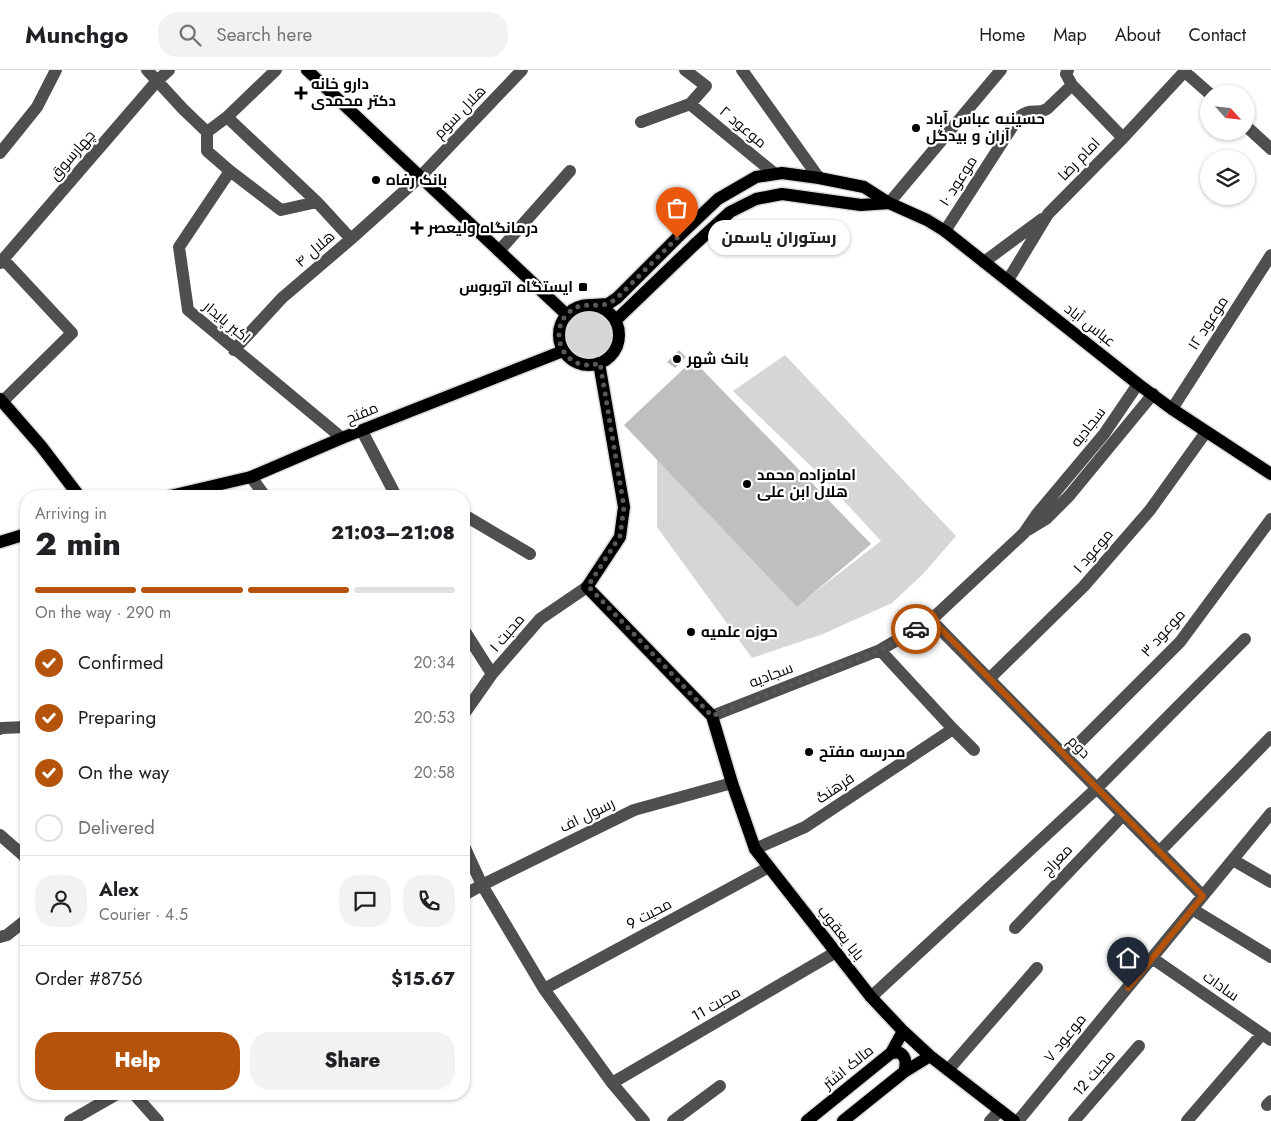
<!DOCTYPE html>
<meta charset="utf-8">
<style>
body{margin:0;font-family:Jost,Cairo,sans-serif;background:#f2f2f2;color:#202124;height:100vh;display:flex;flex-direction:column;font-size:19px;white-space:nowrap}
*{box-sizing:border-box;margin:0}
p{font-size:16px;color:#757577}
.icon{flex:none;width:28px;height:28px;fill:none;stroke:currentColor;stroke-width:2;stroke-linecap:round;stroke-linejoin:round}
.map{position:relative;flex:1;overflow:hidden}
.details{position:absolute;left:20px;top:420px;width:450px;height:610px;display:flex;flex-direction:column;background:#fff;border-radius:20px;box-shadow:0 1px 4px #0004}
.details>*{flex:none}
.needle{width:32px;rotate:117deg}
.buttons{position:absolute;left:1200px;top:15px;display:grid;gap:10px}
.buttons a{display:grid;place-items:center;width:55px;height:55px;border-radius:50%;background:#fff;box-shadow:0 1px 4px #0004;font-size:25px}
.pin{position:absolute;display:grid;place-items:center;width:42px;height:42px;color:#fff;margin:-51px -21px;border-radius:50% 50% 50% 0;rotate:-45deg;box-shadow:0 0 5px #0007}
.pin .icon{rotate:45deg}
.courier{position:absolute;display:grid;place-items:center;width:50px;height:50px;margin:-25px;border:4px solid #b45309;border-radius:50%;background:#fff;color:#222;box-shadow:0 1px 6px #0007}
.bubble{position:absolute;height:35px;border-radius:18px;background:#fff;box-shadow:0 1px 4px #0004;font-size:16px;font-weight:800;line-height:35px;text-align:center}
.headline em{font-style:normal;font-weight:800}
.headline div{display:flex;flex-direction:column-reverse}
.headline{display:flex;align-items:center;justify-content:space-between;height:85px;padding:0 15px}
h1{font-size:32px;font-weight:800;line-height:38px}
.bar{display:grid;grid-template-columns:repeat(4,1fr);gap:8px 5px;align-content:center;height:60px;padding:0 15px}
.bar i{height:6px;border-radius:4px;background:#e0e0e0}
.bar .selected{background:#b45309}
.bar p{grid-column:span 4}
.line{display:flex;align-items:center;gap:12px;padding:0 15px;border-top:1px solid #e0e0e0}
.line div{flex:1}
.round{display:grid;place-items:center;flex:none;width:52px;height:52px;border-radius:20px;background:#f2f2f2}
ol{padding:0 15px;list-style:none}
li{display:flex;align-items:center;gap:15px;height:55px}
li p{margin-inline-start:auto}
li .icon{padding:5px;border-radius:50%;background:#b45309;color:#fff;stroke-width:4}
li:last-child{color:#757577}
li i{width:28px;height:28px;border:2px solid #e0e0e0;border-radius:50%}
.cta{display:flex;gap:10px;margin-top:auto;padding:10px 15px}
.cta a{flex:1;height:58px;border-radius:20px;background:#b45309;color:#fff;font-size:20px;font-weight:800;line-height:58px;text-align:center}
.cta a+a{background:#f2f2f2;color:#202124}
header{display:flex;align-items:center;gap:30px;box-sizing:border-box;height:70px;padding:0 25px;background:#fff;border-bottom:1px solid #e0e0e0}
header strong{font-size:24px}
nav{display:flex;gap:28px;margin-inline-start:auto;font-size:18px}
.search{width:350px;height:45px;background:#f2f2f2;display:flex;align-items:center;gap:12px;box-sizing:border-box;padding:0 18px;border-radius:20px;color:#757577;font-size:19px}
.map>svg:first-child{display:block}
.green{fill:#d6d6d6}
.building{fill:#bfbfbf}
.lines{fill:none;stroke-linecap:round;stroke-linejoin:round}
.major-casing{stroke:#dbdbdb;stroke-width:15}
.minor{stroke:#4f4f4f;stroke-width:12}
.major{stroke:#000;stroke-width:12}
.done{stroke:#595959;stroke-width:5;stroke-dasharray:0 9}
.route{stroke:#b45309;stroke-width:6}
.poi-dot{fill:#000;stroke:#fff;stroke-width:2}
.labels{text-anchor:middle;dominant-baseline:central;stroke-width:4.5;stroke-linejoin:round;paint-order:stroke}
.poi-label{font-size:15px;font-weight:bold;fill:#000;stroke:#fff;text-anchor:start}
.street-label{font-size:15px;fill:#000;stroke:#fff}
</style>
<header>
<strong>Munchgo</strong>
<div class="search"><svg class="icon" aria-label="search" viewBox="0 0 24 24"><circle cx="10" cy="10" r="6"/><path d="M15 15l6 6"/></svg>Search here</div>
<nav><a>Home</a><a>Map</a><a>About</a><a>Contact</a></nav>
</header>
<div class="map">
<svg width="1271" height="1051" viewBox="0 0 1271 1051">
<rect width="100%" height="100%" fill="#fff"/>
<path class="green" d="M564 266a25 25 0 1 1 50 0a25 25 0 1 1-50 0Z
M785,285L956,466L923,504L892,533L823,564L752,588L657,457V388L797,536L881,471L819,404L733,321Z"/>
<path class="building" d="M302,16L308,23L301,30L294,23Z
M679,280L686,287L675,298L667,292Z
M693,290L871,474L797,537L624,355Z"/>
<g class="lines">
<defs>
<path id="major" d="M307,0L567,245
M593,235L608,234L617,228L677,168L718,129L756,107L782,103L819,108L864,117L889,133L927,150L945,161L1138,314L1172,339L1271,404
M559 265a30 30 0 1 1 60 0a30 30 0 1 1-60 0Z
M616,250L693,176L730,142L756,129L782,124L861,135L889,133
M599,293L624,437L620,467L587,517L712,646L732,713L755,779L871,927L903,961L930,986L1014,1051
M0,329L41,376L79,426
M170,426L251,407L342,368L563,281
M0,472L26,464
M891,983C894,983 897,982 900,983C907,987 906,996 904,1002
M807,1051L891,983L903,961
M843,1051L904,1002L930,986"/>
</defs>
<use href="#major" class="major-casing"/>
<path class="minor" d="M147,0L183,39L207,62V81L230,101L281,140L317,132
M742,0L819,108
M1185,2L1210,24
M1072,15L1123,68
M690,34L775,104
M227,47L317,132L351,169
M641,52L690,34L706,16L685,0
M1246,56L1271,79
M207,62L227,47L276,0
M0,83L37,37L56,0
M230,101L179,177L188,240L342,368
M889,133L1001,0
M945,161L1018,48C1030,37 1035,45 1047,39L1072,15L1066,4L1068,0
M499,181L570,101
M984,192L1042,149
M0,193L157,11L169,0
M1008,210L1048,144L1123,68L1186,0
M234,280L282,228L351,169L421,106L522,0
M2,332L72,263L3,189
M1172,339L1271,185
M362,361L396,426
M251,407L265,426
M464,445L530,484
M1028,460L1046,449L1069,426L1153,324
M931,550L1203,826
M464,560L492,604
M880,580L953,659L974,680
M989,609L1084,516L1150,440L1206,362
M464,644L492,604L540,549L587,517
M712,646L880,580L931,550L1024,463L1037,444L1104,364L1138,314
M0,659L2,658L26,657
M1066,686L1180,572L1271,449
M0,765L24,786L26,790
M464,776L482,815L544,919L612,1013L644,1051
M755,779L805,757L953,659
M1159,782L1271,667
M1233,790L1271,812
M464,825L482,815L634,740L732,713
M1192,839L1271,887
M1015,858L1123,745
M0,867L7,865L26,850
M1152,888L1271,970
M544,919L769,797
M871,927L1097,718L1245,569
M948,1000L1037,898
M612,1013L836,882
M134,1024L158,1051
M1267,1035L1271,1031
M70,1051L117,1024
M673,1051L720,1016
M990,1051L1000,1040
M1018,1051L1271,743
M1074,1051L1139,976
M1187,1051L1262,964"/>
<use href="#major" class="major"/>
</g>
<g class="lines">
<path class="done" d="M677,168L617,228C614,230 611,233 607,234C593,238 581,230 567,244C552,260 559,288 580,294C587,296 593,295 600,293L624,437L620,466L588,516L712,646L880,580L916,559"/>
<path class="route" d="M916,559L932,550L1203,826L1128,918"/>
</g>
<g class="poi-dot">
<path d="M298.5 15.5h5v5h5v5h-5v5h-5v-5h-5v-5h5z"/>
<circle cx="916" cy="58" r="5"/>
<circle cx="376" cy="110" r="5"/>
<path d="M414.5 150.5h5v5h5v5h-5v5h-5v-5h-5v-5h5z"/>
<rect x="578" y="212" width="10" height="10" rx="2.5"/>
<circle cx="677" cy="289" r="5"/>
<circle cx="747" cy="414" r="5"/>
<circle cx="691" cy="562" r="5"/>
<circle cx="809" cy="682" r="5"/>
</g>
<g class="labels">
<g class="poi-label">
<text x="311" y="14">دارو خانه<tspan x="311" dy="17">دکتر محمدی</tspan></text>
<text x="926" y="49">حسینیه عباس آباد<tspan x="926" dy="17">آران و بیدگل</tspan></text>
<text x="386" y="110">بانک رفاه</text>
<text x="428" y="158">درمانگاه ولیعصر</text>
<text x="573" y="217" text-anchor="end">ایستگاه اتوبوس</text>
<text x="687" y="289">بانک شهر</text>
<text x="757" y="405">امامزاده محمد<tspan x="757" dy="17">هلال ابن علی</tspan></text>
<text x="701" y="562">حوزه علمیه</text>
<text x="819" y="682">مدرسه مفتح</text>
</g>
<g class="street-label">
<text transform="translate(460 42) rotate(-46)">هلال سوم</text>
<text transform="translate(743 57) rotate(40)">موعود ۲</text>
<text transform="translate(72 85) rotate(-49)">چهارسوق</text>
<text transform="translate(1079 89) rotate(-46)">امام رضا</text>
<text transform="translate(958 111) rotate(-57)">موعود ۱۰</text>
<text transform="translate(315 179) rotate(-41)">هلال ۴</text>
<text transform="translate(227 252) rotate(40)">اکبر پایدار</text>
<text transform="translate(1208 253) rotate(-57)">موعود ۱۲</text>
<text transform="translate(1090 255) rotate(38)">عباس آباد</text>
<text transform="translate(362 343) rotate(-22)">مفتح</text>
<text transform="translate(1088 357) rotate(-52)">سجادیه</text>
<text transform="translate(1093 481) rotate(-49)">موعود ۱</text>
<text transform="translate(507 563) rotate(-49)">محبت ۱</text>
<text transform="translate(1163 563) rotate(-48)">موعود ۳</text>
<text transform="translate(771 605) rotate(-21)">سجادیه</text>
<text transform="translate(1079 677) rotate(45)">دوم</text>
<text transform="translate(835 718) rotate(-34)">فرهنگ</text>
<text transform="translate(587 745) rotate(-26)">رسول اف</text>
<text transform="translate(1057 790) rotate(-46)">معراج</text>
<text transform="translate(649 844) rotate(-28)">محبت 9</text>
<text transform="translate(841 863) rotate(52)">بابا یعقوب</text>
<text transform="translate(1221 916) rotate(35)">سادات</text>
<text transform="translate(716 934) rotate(-30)">محبت 11</text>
<text transform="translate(1065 968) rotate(-51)">موعود ۷</text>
<text transform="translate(848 997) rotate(-39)">مالک اشتر</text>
<text transform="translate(1094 1003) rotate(-49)">محبت 12</text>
</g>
</g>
</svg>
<div class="buttons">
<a><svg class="needle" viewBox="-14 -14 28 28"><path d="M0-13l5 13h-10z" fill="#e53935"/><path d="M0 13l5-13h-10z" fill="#757577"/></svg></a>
<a><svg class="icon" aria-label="layers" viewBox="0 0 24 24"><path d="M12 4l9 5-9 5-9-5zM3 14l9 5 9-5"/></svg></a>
</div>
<div class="pin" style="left:677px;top:168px;background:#ea580c"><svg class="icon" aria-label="bag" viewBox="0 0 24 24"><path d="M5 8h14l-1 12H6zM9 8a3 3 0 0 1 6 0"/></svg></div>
<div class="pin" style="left:1128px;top:918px;background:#1f2937"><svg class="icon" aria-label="home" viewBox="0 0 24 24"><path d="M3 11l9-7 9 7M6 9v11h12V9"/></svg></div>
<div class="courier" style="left:916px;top:559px"><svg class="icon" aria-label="car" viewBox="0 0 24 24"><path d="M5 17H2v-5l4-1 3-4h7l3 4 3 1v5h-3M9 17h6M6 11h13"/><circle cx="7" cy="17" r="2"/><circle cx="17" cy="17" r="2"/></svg></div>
<div class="bubble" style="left:708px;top:150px;width:142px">رستوران یاسمن</div>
<section class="details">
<div class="headline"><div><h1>2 min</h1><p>Arriving in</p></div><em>21:03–21:08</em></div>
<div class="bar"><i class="selected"></i><i class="selected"></i><i class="selected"></i><i></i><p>On the way · 290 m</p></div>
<ol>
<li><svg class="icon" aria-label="check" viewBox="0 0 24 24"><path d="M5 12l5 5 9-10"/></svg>Confirmed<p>20:34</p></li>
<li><svg class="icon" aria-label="check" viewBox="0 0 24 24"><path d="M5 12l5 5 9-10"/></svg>Preparing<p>20:53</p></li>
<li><svg class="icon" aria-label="check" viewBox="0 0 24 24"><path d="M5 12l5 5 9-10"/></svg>On the way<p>20:58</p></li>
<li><i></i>Delivered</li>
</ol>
<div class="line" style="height:90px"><a class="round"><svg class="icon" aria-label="person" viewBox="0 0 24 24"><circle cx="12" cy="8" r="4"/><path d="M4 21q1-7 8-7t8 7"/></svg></a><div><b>Alex</b><p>Courier · 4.5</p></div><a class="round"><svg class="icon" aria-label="chat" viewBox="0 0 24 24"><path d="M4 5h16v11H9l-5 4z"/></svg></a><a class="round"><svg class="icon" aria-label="phone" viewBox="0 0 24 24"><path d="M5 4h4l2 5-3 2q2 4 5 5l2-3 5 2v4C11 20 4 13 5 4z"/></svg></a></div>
<div class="line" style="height:65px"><div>Order #8756</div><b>$15.67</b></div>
<div class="cta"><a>Help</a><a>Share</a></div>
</section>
</div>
